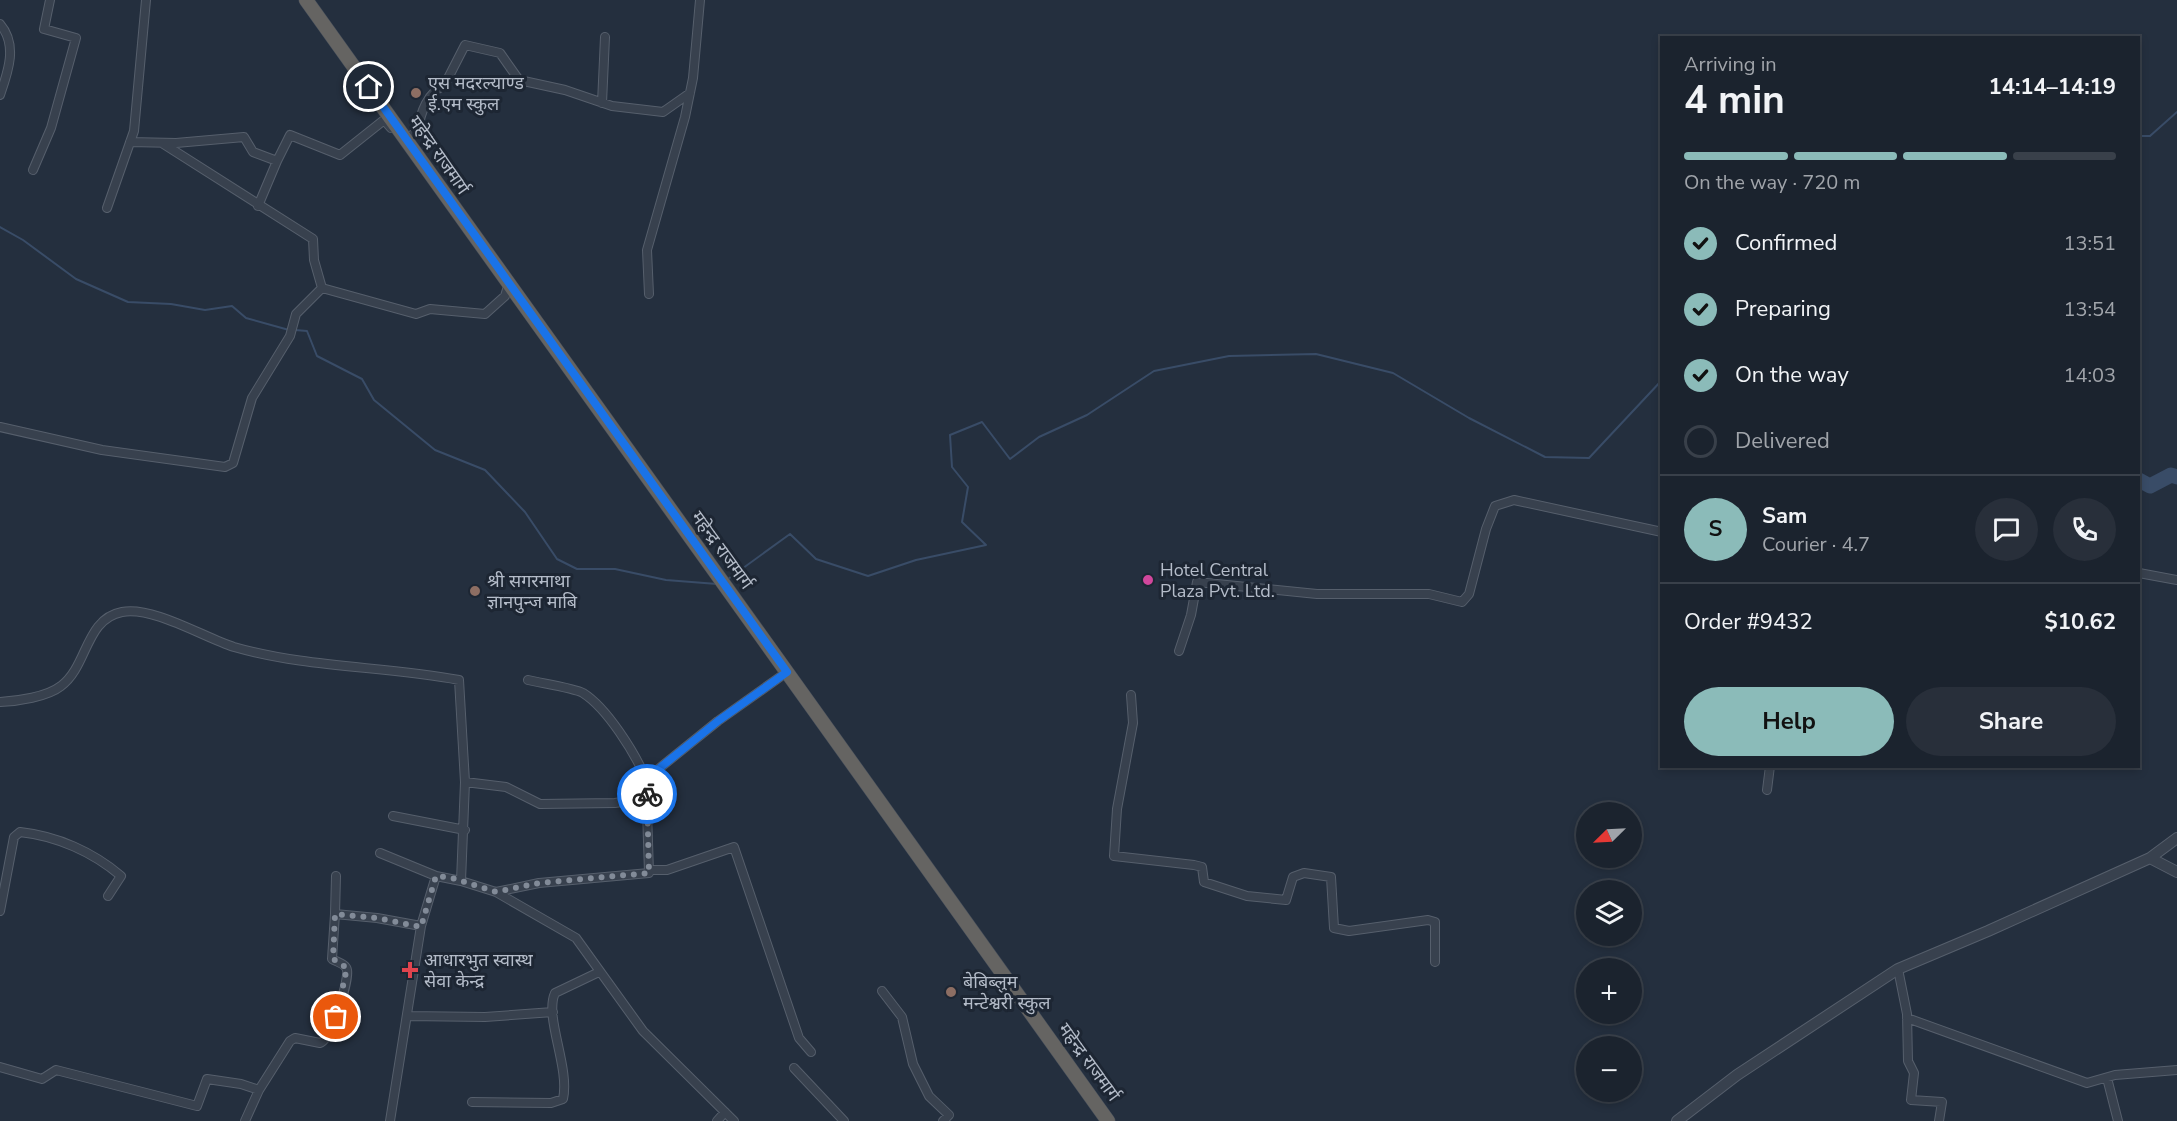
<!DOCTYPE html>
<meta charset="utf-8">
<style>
body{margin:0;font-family:"Nunito Sans","Noto Sans Devanagari",sans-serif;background:#282f3a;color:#f1f3f6;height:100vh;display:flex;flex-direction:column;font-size:22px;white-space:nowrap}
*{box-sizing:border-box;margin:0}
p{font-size:20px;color:#a0a4aa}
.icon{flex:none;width:33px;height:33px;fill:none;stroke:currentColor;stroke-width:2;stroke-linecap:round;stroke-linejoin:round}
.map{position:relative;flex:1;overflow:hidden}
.panel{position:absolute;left:1660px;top:36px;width:480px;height:732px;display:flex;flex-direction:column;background:#1b232e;border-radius:0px;box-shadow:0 3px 9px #0003,0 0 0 2px #39404a}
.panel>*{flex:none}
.needle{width:39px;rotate:246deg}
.fabs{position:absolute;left:1576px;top:802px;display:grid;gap:12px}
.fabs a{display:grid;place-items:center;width:66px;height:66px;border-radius:50%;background:#1b232e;box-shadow:0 3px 9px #0003,0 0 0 2px #39404a;font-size:30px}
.pin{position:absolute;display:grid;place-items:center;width:51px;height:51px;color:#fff;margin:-26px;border:3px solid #fff;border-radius:50%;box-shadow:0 2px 6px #0007}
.courier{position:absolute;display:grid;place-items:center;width:60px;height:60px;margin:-30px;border:4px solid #1a73e8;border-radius:50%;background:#fff;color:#222;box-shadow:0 2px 8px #0007}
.head em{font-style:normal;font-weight:700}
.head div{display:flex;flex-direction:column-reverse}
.head{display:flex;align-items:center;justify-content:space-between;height:102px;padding:0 24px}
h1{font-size:39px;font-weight:700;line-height:45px}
.bar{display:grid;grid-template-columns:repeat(4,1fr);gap:9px 6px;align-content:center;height:72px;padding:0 24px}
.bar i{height:8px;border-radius:4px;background:#39404a}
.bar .selected{background:#8bbbb9}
.bar p{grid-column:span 4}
.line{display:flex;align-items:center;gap:15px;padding:0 24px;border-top:2px solid #39404a}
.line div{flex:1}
.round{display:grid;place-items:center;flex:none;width:63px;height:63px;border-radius:32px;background:#282f3a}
ol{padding:0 24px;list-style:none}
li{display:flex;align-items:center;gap:18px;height:66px}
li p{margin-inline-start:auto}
li .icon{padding:6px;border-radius:50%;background:#8bbbb9;color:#111;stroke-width:4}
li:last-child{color:#a0a4aa}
li i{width:33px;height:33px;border:3px solid #39404a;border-radius:50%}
.cta{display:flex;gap:12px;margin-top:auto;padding:12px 24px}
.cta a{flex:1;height:69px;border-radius:36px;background:#8bbbb9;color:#111;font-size:24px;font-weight:700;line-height:69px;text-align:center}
.cta a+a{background:#282f3a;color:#f1f3f6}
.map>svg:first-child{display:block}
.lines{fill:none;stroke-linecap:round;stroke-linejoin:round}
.stream{stroke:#394c67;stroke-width:2}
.river{stroke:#394c67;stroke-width:15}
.minor-casing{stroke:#565f6c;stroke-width:10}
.tertiary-casing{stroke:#565f6c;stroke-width:12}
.trunk-casing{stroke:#434c59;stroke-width:15}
.minor{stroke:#38414e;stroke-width:8}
.tertiary{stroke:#38414e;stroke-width:10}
.trunk{stroke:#656462;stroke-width:14}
.done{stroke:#828b98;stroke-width:6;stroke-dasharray:0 10.8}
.route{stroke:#1a73e8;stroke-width:8}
.education-dot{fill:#8d6e63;stroke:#1d2633;stroke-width:2}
.hotel-dot{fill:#d1479c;stroke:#1d2633;stroke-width:2}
.health-dot{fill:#e0444e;stroke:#1d2633;stroke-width:2}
.labels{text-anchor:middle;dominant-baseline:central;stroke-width:6;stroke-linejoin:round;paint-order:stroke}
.poi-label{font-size:18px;fill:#b4bcc9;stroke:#1d2633;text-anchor:start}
.street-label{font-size:18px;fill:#b4bcc9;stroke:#1d2633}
</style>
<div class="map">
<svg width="2177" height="1121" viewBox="0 0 2177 1121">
<rect width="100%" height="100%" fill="#242f3e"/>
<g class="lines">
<path class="stream" d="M2139,136H2150L2177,112
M0,227L23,240L76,279L128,302L171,304L205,310L232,306L246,318L289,330
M295,330L307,331L317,356L362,379L374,400L435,450L485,470L525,512L557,559L577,569H615L666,580L717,584
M728,579L790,534L816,559L868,576L916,560L986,545L962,522L968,487L952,467L950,435L982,422L1010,459L1039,437L1087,415L1154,371L1229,356L1316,354L1393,373L1469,418L1545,457L1589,458L1662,380"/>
<path class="river" d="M2139,480L2150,486L2171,475L2177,477"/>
<defs>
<path id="minor" d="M0,24C18,45 8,72 0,95
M602,103L605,37
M406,140L418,130C420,114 428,91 444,86L465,45L500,53L519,80L565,90L612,106L663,112L690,93
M130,142L176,143L244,137L253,152L277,161L290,135L340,155L384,120L391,128
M162,143L313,239L314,260L322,288L416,314L430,309L485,314L505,296L509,283
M33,170L51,128L76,38L44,29L50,0
M258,206L277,161
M107,208L134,131L146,0
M649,294L647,250L685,117L693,78L700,0
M0,427L102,450L225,467L233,463L252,398L290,336L296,314L322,288
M2139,573L2177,580
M1179,651L1191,615L1197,582L1317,594H1429L1462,602L1469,594L1486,529L1495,506L1514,500L1662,532
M528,680C540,683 574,688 583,693C607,708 635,753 646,779
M1131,695L1133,723L1117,809L1114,856L1194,865L1202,867L1204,882L1247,896L1286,900L1293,877L1304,873L1331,877L1334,928L1349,931L1428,920L1435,922V962
M0,702C18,701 47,697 61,686C88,666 85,619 122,612C153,606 203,637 234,647C307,668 385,666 459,680L465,782L461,881L436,876L421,926L377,918L335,914L332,959C337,962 346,964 347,970C349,981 331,1041 320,1043L295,1038L290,1041L259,1090L245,1121
M465,782L506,787L540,804L615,803L647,798
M1767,790L1770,766
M393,816L465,830
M380,853L436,876
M649,870H667L734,847L799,1038L811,1052
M461,881L496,892L576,938L643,1031L734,1121
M496,892L539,883L649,873L646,779L718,721L787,672
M0,911L14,837L20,832C57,836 93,852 121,876L108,896
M335,914L336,876
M1898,969L1907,1014L1908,1061L1914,1073L1911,1100L1942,1102L1939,1121
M882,991L902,1017L913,1064L929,1096L949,1115L943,1121
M407,1016L485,1017L553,1012
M1907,1018L2087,1083L2115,1075L2177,1070
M0,1067L42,1079L56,1070L197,1106L207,1079L241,1084L259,1090
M794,1068L844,1121
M2107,1078L2118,1121
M472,1102L551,1103L563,1099C570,1067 544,1017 555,993L599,972
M390,1121L421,926
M717,1121L725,1112"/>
<path id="tertiary" d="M2150,858L2177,838
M1677,1121L1737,1075L1898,969L1988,931L2150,858L2177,872"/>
<path id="trunk" d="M306,0L1108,1121"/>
</defs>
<use href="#minor" class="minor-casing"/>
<use href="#tertiary" class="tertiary-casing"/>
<use href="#trunk" class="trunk-casing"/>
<use href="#minor" class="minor"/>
<use href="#tertiary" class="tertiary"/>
<use href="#trunk" class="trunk"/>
</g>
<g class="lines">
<path class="done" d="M336,1017L347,968L333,959L335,914L377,918L421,927L436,876L452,878L496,892L539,883L649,873L647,794"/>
<path class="route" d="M369,87L787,672L718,721L646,779L647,794"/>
</g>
<g class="education-dot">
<circle cx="416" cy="93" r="6"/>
<circle cx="475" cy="591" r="6"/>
<circle cx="951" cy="992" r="6"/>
</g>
<circle class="hotel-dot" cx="1148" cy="580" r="6"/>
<path class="health-dot" d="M407 961h6v6h6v6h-6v6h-6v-6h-6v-6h6z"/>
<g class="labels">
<g class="poi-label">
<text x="428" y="83">एस मदरल्याण्ड<tspan x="428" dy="21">ई.एम स्कुल</tspan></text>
<text x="1160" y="570">Hotel Central<tspan x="1160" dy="21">Plaza Pvt. Ltd.</tspan></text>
<text x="487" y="581">श्री सगरमाथा<tspan x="487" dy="21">ज्ञानपुन्ज माबि</tspan></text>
<text x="424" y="960">आधारभुत स्वास्थ<tspan x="424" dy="21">सेवा केन्द्र</tspan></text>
<text x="963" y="982">बेबिब्लुम<tspan x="963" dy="21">मन्टेश्वरी स्कुल</tspan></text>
</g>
<g class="street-label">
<text transform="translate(439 155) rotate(55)">महेन्द्र राजमार्ग</text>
<text transform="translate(722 550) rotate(54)">महेन्द्र राजमार्ग</text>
<text transform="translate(1089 1062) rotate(54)">महेन्द्र राजमार्ग</text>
</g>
</g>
</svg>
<div class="fabs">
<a><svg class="needle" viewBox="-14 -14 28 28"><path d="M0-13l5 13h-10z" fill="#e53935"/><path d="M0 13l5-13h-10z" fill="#a0a4aa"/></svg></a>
<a><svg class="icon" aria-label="layers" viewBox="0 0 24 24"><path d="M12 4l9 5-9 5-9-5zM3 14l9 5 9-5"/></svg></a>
<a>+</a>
<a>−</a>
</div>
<div class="pin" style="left:336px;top:1017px;background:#ea580c"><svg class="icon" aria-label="bag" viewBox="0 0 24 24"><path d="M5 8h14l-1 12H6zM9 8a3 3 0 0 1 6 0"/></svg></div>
<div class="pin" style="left:369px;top:87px;background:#1f2937"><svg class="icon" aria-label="home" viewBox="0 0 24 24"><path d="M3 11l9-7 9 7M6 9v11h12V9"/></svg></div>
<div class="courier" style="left:647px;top:794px"><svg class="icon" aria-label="bike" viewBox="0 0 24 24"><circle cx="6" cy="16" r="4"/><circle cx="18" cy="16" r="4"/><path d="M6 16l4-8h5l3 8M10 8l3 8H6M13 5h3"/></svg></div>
<section class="panel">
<div class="head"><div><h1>4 min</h1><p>Arriving in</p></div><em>14:14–14:19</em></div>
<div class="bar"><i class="selected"></i><i class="selected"></i><i class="selected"></i><i></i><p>On the way · 720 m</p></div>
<ol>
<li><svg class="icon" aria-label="check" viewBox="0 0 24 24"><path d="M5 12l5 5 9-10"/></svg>Confirmed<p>13:51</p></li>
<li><svg class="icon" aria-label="check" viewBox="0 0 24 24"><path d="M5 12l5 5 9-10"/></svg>Preparing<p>13:54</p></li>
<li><svg class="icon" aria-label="check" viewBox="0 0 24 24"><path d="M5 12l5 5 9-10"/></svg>On the way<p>14:03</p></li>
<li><i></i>Delivered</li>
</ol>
<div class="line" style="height:108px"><b class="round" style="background:#8bbbb9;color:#111">S</b><div><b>Sam</b><p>Courier · 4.7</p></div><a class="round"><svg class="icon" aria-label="chat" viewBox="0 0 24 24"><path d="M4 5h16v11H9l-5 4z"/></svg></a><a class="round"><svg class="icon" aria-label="phone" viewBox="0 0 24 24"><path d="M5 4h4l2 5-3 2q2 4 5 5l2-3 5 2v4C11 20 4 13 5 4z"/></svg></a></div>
<div class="line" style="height:78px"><div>Order #9432</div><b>$10.62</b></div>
<div class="cta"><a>Help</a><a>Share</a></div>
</section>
</div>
